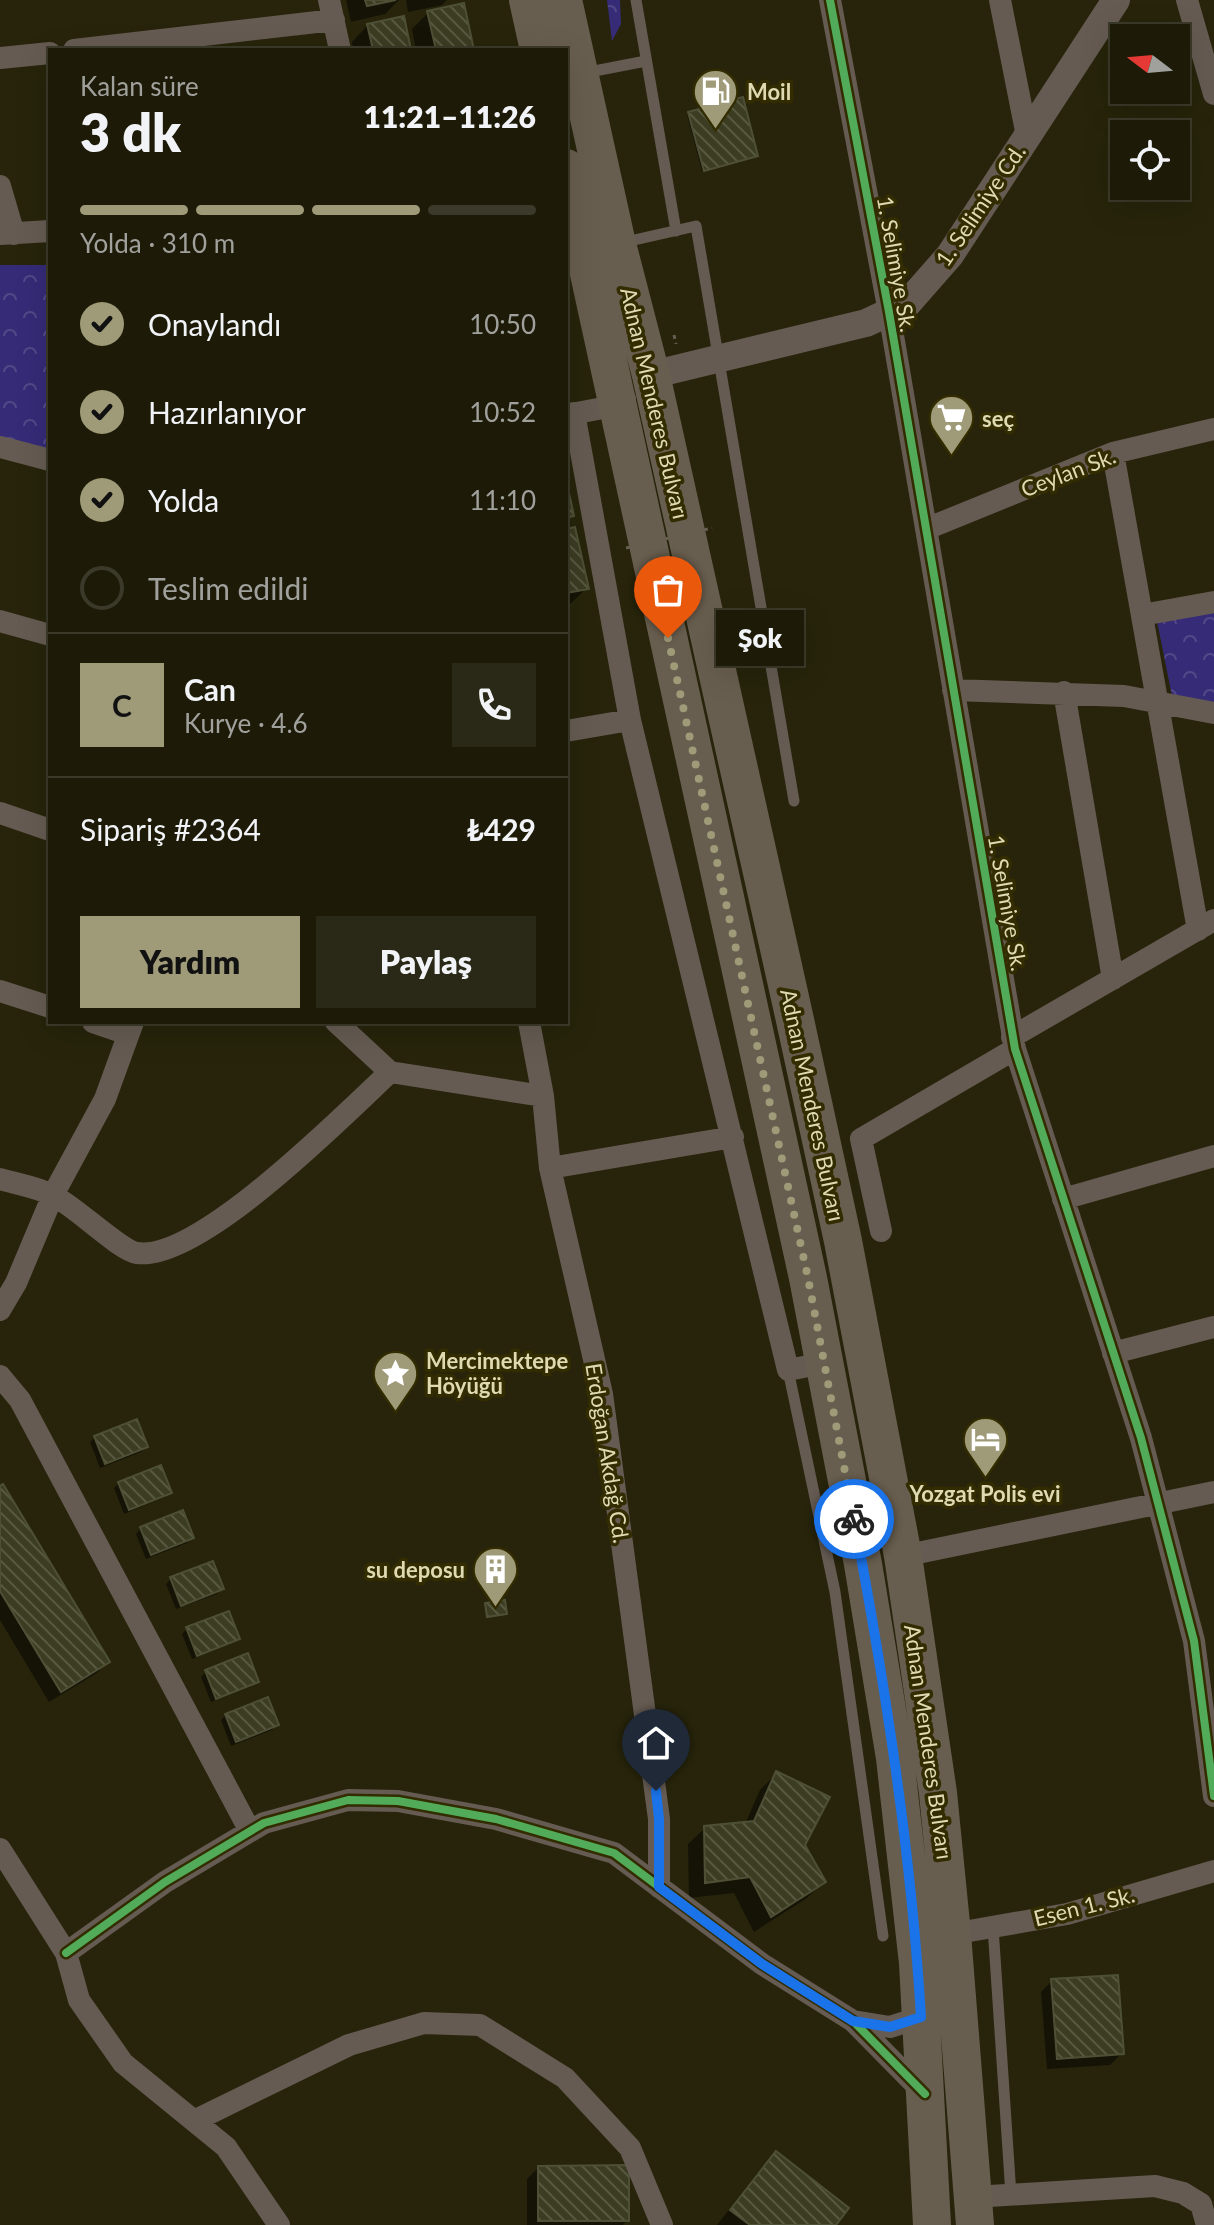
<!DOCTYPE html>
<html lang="tr">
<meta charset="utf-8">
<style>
body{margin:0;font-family:Lato,sans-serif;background:#2a2816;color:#f1f3f6;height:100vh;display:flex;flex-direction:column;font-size:30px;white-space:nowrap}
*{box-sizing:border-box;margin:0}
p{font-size:26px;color:#a0a19c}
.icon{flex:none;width:44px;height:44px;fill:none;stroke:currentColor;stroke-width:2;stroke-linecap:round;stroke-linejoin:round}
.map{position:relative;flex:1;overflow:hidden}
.panel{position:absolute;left:48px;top:48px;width:520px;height:976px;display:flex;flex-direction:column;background:#1d1b08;border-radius:0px;box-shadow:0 8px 32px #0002,0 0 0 2px #3b3929}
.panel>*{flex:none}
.needle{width:52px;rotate:286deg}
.buttons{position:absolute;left:1110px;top:24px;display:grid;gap:16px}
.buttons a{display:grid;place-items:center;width:80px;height:80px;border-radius:0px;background:#1d1b08;box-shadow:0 8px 32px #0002,0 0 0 2px #3b3929;font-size:40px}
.pin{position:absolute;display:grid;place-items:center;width:68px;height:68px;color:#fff;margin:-82px -34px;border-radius:50% 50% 50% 0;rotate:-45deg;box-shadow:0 0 8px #0007}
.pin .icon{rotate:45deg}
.courier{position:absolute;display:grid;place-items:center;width:80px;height:80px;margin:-40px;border:6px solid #1a73e8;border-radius:50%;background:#fff;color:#222;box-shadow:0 2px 10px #0007}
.bubble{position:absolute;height:56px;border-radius:0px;background:#1d1b08;box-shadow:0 8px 32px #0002,0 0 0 2px #3b3929;font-size:26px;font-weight:800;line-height:56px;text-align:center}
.summary em{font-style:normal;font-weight:800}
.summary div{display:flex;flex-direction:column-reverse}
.summary{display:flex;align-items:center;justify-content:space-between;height:136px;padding:0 32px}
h1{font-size:52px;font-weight:800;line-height:60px}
.bar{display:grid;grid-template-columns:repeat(4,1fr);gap:12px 8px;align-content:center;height:96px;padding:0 32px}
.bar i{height:10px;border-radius:6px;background:#3b3929}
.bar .current{background:#9f9a78}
.bar p{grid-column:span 4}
.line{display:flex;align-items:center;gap:20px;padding:0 32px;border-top:2px solid #3b3929}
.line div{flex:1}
.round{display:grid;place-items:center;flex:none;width:84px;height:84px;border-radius:0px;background:#2a2816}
ol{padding:0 32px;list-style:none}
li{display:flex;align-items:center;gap:24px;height:88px}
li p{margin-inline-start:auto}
li .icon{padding:8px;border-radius:50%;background:#9f9a78;color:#111;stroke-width:4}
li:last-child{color:#a0a19c}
li i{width:44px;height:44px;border:4px solid #3b3929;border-radius:50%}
.action{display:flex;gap:16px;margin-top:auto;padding:16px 32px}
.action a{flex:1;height:92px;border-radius:0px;background:#9f9a78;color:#111;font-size:32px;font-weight:800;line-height:92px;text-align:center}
.action a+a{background:#2a2816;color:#f1f3f6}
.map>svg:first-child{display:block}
.park{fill:url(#park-crowns)}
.shadow{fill:#0007}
.building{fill:url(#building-back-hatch);stroke:#4e5036;stroke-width:2}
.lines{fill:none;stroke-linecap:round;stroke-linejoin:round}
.path{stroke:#655f51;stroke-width:3;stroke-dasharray:4 4;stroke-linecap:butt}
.service{stroke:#655b52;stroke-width:11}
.minor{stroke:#655b52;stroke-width:22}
.tertiary{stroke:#655b52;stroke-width:28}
.trunk{stroke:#685e4f;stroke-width:38}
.path-bridge{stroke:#655f51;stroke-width:3;stroke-dasharray:4 4;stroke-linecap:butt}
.cycleway-casing{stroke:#322c00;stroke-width:13}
.cycleway{stroke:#51ab58;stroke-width:8}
.done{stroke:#9f9a78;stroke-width:8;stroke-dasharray:0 14.4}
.route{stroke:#1a73e8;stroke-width:10}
.labels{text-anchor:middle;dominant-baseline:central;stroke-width:7;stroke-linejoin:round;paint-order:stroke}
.poi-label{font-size:22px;font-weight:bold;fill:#dfdab2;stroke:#322c00;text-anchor:start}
.street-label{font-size:22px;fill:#dfdab2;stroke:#322c00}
</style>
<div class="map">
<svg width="1214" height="2225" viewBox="0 0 1214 2225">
<defs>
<pattern id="park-crowns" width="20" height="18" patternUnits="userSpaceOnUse" patternTransform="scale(2)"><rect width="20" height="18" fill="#352b77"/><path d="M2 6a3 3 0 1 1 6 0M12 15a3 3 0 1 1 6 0" fill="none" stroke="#524988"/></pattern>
<pattern id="building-back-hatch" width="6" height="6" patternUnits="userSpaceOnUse" patternTransform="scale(2)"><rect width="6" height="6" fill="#3b3c22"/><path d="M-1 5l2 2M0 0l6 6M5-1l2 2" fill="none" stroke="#575840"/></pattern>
</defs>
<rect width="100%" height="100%" fill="#27240b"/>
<path class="park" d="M607,0H620L621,24L612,41Z
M0,265H50V451L0,437Z
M1214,613V702L1172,696L1157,621Z"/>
<path class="shadow" d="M346,0H399L385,14L351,22Z
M406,0H447L442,5L408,12Z
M428,13L472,50H416L412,29Z
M368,25L409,50H353L352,42Z
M689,113L756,156L702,171L687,115Z
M566,531L587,588L570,604L566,605Z
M95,1437L146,1447L141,1452L100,1468L90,1442Z
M119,1483L170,1492L165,1497L124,1514L114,1488Z
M0,1489L107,1662L97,1673L49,1702L0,1620Z
M141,1528L192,1538L187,1543L146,1559L136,1534Z
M171,1579L222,1588L217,1594L176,1609L166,1584Z
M228,1613L238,1638L232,1643L192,1659L182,1634L187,1629Z
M206,1672L257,1681L252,1686L211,1702L201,1677Z
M226,1715L277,1725L272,1730L231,1746L221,1720Z
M777,1773L803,1846L823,1882L807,1898L754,1932L734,1893L689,1898L688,1844L705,1828L745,1824L760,1790Z
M1052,1981L1121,2054L1110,2065L1047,2069L1041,1992Z
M776,2153L833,2225H717L760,2170Z
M538,2168L627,2220L623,2225H527V2179Z"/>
<path class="building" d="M365,0H396L367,6Z
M464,3L474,50H436L427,11Z
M404,16L411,50H373L367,24Z
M743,97L758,156L704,171L688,112Z
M566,479L574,516L566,518Z
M575,527L589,589L566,593V529Z
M137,1419L148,1447L105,1464L94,1436Z
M161,1465L172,1493L129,1510L118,1482Z
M3,1484L110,1662L61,1692L0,1591V1486Z
M183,1510L194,1538L151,1555L140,1527Z
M213,1561L224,1589L181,1606L170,1577Z
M505,1600L507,1614L487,1617L485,1603Z
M229,1611L240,1639L197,1656L186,1627Z
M248,1653L259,1682L216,1699L205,1670Z
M268,1697L279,1725L236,1742L225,1714Z
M776,1771L830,1797L805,1845L826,1882L771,1917L750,1877L705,1883L704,1826L754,1821Z
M1118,1975L1124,2054L1057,2059L1051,1979Z
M776,2151L849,2208L836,2225H750L730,2210Z
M629,2165V2221H538V2166Z"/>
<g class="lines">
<path class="path" d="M674,335L676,344"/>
<path class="service" d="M636,0L676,231
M584,73L646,61
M621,243L696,226L794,801
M788,1370L835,1592L883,1936
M993,1927L1011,2195"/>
<path class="minor" d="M329,0L340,50
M830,0L889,312L1015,1049L1141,1438L1194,1641L1214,1796
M1000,0L1027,136
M1187,0L1214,94
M74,50L334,20
M0,58L50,53
M0,186L14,234
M0,234L50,231
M574,413L630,720
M566,415L619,405L625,399
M0,447L50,460
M1113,453L1198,930
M926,529L1113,453L1214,429
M1142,615L1214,602
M0,621L50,635
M953,690L1124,696L1214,713
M1064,692L1113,979
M566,731L630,720L788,1370L824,1363
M0,813L50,830
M0,991L50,1007
M93,1022L128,1034
M336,1022L390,1072L543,1096
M529,1022L543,1096L550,1168L602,1394L659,1819V1887
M1012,1037L1214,920
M550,1168L733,1137
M0,1179C17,1184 37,1187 52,1195C73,1204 120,1251 137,1253C199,1262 344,1115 390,1072
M1063,1199L1214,1156
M881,1231L861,1139L1015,1049
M0,1310L16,1283L53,1195L105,1099L133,1022
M1113,1353L1214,1327
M0,1376L20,1400L250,1831
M903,1556L1214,1492
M0,1849L66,1953L79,2000L123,2063L226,2147L279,2225
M952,1934L1067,1914L1214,1871
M66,1953L165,1882L264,1823L348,1800L398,1801L496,1819L614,1853L762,1964L853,2021L924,2093
M853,2021L890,2027L921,2017
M194,2121L349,2045L424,2023L480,2025L565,2078L630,2148L662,2225
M973,2197L1155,2186L1183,2193L1201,2204L1207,2225"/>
<path class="tertiary" d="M651,375L866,323L907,304L950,255L1116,0"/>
<path class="trunk" d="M528,0L539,50
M563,0L617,244L651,375L795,1020L843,1241L903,1556L938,1793L952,1934L975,2225
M566,168L808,1278L863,1564L895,1758L918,1963L932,2225"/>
<path class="path-bridge" d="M626,548L712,528"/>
<defs>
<path id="cycleway" d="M830,0L889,312L1015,1049L1141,1438L1194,1641L1214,1796
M66,1953L165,1882L264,1823L348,1800L398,1801L496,1819L614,1853L762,1964L853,2021L925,2094"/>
</defs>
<use href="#cycleway" class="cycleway-casing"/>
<use href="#cycleway" class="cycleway"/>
</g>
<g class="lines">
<path class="done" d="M668,638L808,1278L854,1519"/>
<path class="route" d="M656,1791L659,1819V1887L762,1964L853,2021L890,2027L921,2017C911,1850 885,1684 854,1519"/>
</g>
<defs>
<symbol id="fuel-pin" viewBox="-11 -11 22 30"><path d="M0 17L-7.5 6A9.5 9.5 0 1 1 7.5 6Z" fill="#9f9a78" stroke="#322c00"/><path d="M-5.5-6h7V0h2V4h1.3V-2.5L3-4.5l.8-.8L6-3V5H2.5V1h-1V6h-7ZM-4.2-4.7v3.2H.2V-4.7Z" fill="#fff"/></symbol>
<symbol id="supermarket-pin" viewBox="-11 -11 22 30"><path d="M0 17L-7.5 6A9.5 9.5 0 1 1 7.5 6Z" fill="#9f9a78" stroke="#322c00"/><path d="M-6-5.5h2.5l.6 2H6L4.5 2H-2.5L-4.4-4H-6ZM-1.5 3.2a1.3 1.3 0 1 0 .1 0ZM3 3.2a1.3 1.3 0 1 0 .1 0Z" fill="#fff"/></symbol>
<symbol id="sight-pin" viewBox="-11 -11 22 30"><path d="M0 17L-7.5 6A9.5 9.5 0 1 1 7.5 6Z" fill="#9f9a78" stroke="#322c00"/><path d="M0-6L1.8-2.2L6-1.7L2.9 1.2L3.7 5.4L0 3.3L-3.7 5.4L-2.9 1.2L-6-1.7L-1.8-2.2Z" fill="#fff"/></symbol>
<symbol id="hotel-pin" viewBox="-11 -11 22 30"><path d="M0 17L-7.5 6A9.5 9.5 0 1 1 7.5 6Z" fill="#9f9a78" stroke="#322c00"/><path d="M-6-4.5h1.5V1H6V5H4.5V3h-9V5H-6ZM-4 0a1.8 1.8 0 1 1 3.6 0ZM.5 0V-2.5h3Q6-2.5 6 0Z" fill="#fff"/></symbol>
<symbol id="building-pin" viewBox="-11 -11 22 30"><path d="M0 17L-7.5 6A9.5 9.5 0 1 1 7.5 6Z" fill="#9f9a78" stroke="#322c00"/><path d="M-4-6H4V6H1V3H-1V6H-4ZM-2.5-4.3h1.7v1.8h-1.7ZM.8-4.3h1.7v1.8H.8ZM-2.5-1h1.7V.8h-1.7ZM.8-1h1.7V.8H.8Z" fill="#fff"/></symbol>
</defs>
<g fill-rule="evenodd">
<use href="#fuel-pin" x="690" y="66" width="51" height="69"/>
<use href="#supermarket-pin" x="926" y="392" width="51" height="69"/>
<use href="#sight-pin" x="370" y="1348" width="51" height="69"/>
<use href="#hotel-pin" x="960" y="1414" width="51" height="69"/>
<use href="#building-pin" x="470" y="1544" width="51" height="69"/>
</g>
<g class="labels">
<g class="poi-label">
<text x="747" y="91">Moil</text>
<text x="982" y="418">seç</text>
<text x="426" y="1360">Mercimektepe<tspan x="426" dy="25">Höyüğü</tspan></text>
<text x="985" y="1493" text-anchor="middle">Yozgat Polis evi</text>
<text x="465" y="1569" text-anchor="end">su deposu</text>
</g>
<g class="street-label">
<text transform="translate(980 205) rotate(-56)">1. Selimiye Cd.</text>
<text transform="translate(897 264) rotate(80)">1. Selimiye Sk.</text>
<text transform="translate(655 403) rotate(77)">Adnan Menderes Bulvarı</text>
<text transform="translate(1068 472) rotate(-21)">Ceylan Sk.</text>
<text transform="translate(1008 903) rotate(80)">1. Selimiye Sk.</text>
<text transform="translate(813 1105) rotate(78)">Adnan Menderes Bulvarı</text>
<text transform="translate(608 1453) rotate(81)">Erdoğan Akdağ Cd.</text>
<text transform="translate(929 1742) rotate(82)">Adnan Menderes Bulvarı</text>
<text transform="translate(1084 1906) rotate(-14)">Esen 1. Sk.</text>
</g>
</g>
</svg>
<div class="buttons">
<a><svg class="needle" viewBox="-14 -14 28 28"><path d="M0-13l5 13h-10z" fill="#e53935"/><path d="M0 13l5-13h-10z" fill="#a0a19c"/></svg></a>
<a><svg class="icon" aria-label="locate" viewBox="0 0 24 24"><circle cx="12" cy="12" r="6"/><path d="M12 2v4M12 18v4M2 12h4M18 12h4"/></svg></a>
</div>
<div class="pin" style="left:668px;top:638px;background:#ea580c"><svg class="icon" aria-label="bag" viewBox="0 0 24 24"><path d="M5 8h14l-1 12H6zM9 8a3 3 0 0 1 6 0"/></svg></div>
<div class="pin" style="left:656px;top:1791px;background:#1f2937"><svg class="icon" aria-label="home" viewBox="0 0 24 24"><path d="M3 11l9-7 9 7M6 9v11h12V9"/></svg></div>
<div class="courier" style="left:854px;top:1519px"><svg class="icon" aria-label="bike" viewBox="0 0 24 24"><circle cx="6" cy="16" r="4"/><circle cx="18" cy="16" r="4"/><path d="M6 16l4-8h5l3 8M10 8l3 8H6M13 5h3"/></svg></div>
<div class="bubble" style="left:716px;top:610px;width:88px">Şok</div>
<section class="panel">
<div class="summary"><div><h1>3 dk</h1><p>Kalan süre</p></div><em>11:21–11:26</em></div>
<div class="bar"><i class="current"></i><i class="current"></i><i class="current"></i><i></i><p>Yolda · 310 m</p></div>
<ol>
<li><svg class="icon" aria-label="check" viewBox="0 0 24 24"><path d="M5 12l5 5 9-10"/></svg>Onaylandı<p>10:50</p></li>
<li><svg class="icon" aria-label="check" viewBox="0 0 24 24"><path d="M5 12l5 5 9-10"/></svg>Hazırlanıyor<p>10:52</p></li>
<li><svg class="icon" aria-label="check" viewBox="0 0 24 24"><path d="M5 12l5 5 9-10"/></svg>Yolda<p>11:10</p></li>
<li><i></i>Teslim edildi</li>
</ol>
<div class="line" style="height:144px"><b class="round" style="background:#9f9a78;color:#111">C</b><div><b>Can</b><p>Kurye · 4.6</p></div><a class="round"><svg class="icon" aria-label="phone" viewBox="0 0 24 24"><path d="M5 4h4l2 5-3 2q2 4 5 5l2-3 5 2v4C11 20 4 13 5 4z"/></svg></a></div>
<div class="line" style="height:104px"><div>Sipariş #2364</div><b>₺429</b></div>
<div class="action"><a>Yardım</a><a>Paylaş</a></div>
</section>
</div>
